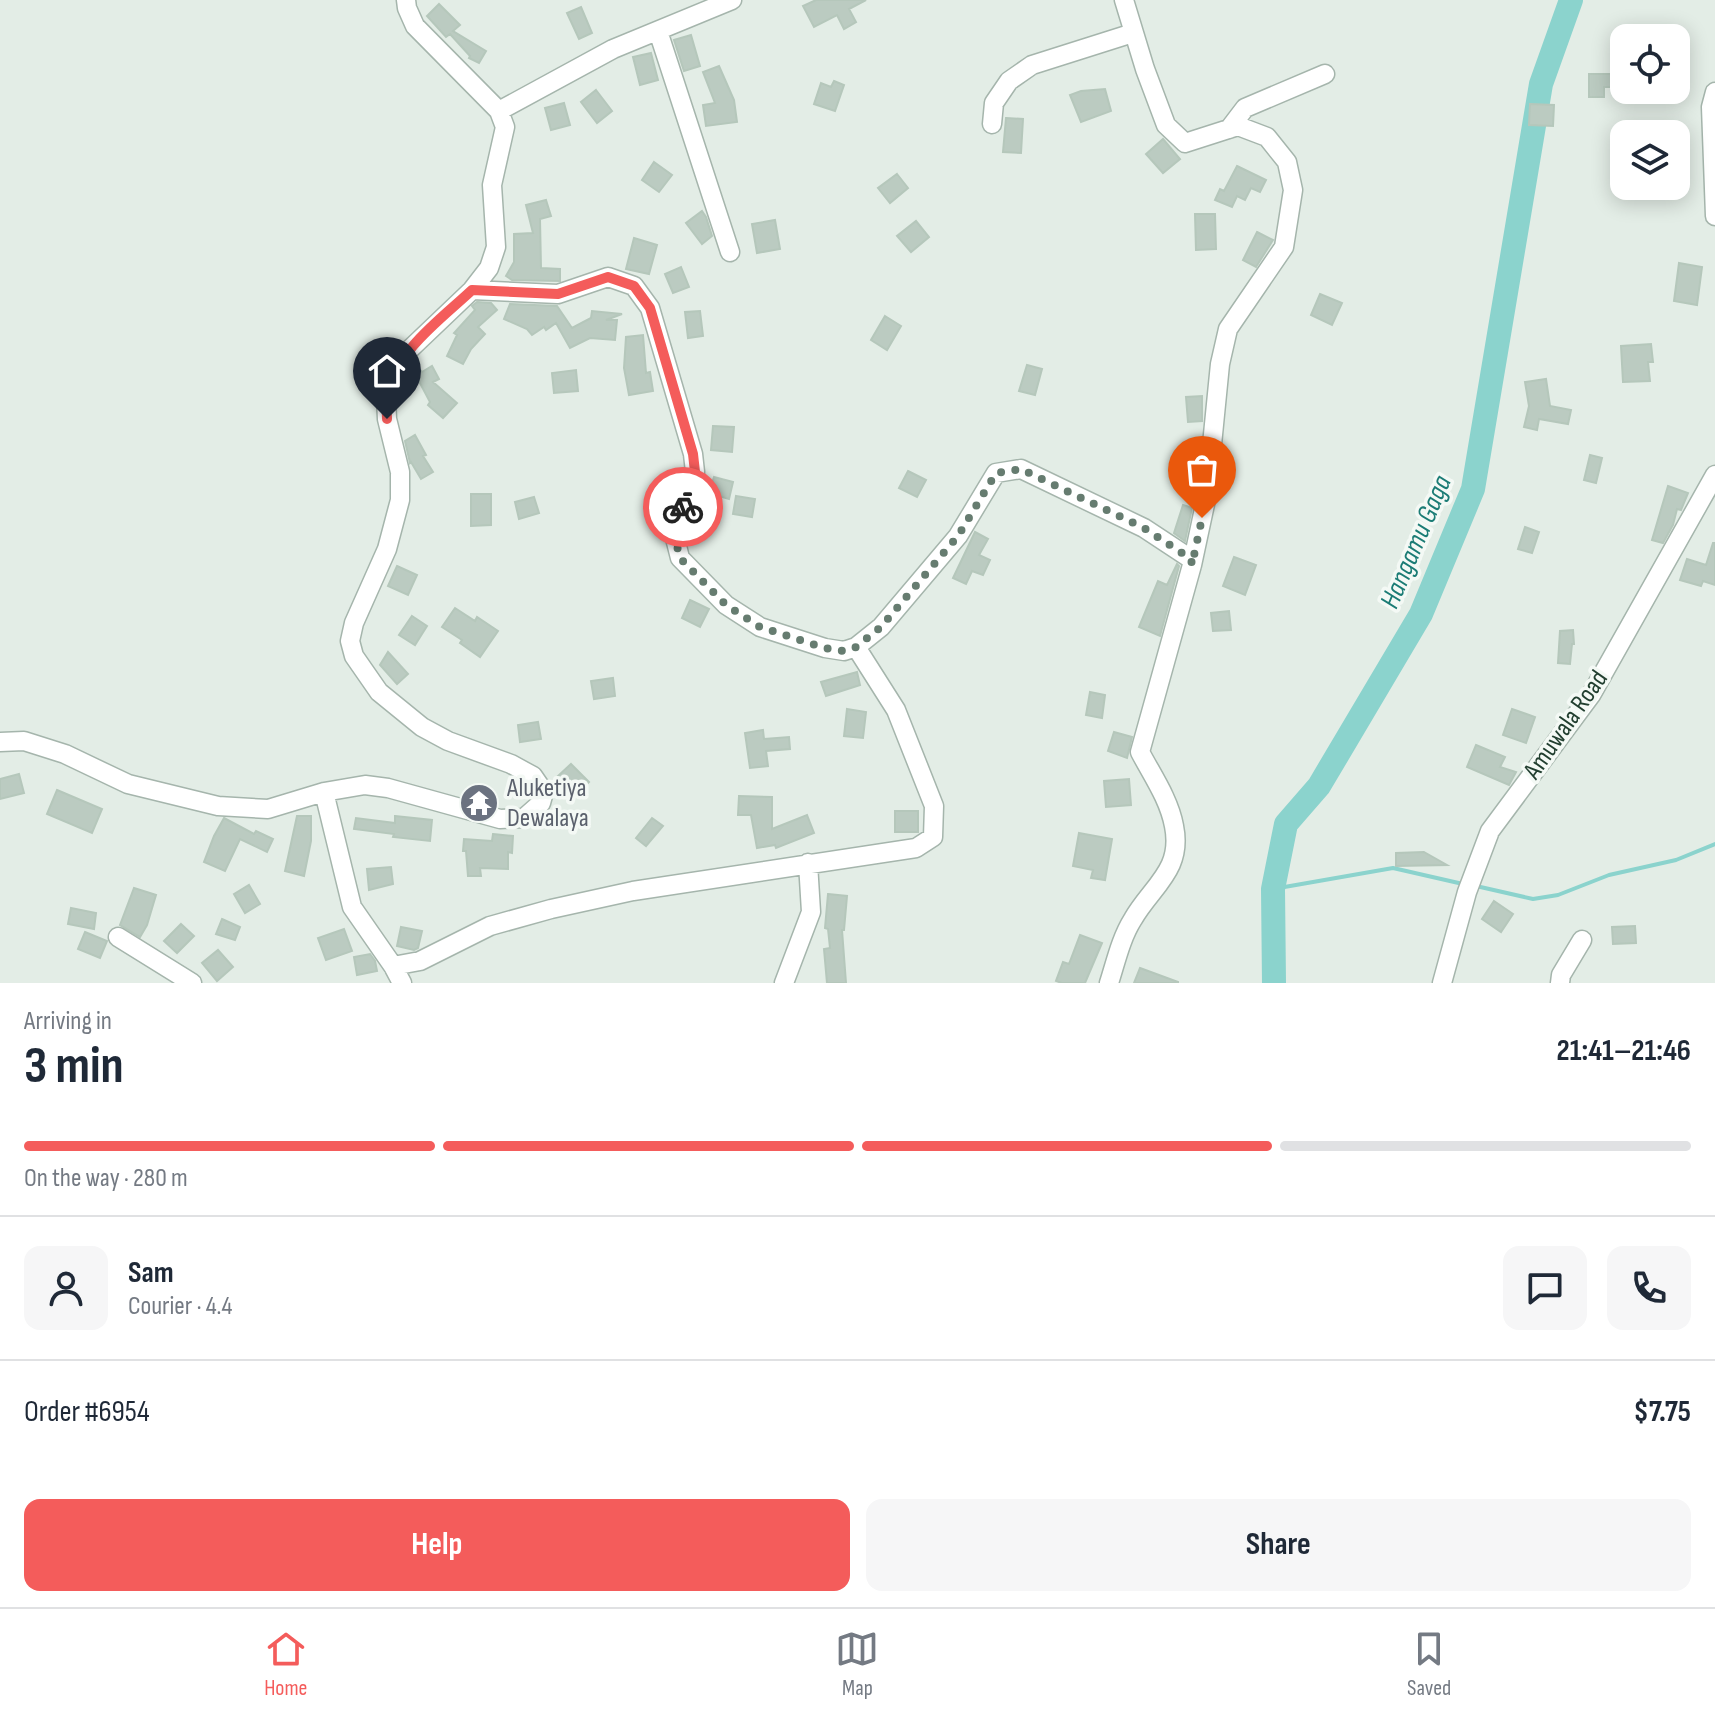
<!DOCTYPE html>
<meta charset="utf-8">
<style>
body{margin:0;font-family:"Sofia Sans Condensed",sans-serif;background:#f6f6f7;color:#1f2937;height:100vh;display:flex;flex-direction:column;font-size:30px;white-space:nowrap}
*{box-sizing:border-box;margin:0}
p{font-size:26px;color:#747a83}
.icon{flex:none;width:44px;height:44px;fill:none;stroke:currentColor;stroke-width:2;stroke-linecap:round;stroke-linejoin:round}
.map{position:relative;height:983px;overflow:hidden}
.sheet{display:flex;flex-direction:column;background:#fff;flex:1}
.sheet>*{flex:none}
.buttons{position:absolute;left:1610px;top:24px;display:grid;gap:16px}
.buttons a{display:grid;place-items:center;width:80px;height:80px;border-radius:16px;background:#fff;box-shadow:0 4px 20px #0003;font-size:40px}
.pin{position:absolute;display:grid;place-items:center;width:68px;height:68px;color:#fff;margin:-82px -34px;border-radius:50% 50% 50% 0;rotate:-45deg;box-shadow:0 0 8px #0007}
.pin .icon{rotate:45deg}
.courier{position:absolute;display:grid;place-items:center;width:80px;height:80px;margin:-40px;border:6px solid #f45c5b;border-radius:50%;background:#fff;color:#222;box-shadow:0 2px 10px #0007}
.overview em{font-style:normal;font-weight:700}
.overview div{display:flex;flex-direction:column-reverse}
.overview{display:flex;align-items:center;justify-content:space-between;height:136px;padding:0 24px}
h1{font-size:52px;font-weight:700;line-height:60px}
.bar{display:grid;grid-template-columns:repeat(4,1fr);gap:12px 8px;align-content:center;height:96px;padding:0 24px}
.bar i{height:10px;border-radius:6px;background:#e0e1e3}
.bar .on{background:#f45c5b}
.bar p{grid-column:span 4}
.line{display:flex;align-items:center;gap:20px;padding:0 24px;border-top:2px solid #e0e1e3}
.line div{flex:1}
.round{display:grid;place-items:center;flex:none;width:84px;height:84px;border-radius:16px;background:#f6f6f7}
.action{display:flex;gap:16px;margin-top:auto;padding:16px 24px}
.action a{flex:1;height:92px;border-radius:16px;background:#f45c5b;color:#fff;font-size:32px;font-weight:700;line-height:92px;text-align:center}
.action a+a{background:#f6f6f7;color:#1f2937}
.tab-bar{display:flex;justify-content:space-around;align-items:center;height:112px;border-top:2px solid #e0e1e3;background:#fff;font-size:22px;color:#747a83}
.tab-bar a{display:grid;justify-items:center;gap:4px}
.tab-bar .on{color:#f45c5b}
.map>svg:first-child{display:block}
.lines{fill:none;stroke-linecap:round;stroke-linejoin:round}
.stream{stroke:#8bd3cd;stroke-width:4}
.river{stroke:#8bd3cd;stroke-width:24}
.building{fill:#bbcbc1;stroke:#b5c7bb;stroke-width:2}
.minor-casing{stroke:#a5b5ac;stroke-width:21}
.minor{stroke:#fff;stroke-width:18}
.done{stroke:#667c70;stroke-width:8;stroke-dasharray:0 14.4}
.route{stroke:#f45c5b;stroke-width:10}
.labels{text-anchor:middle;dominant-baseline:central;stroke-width:7;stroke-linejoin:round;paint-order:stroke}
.street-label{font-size:26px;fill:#223f30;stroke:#f4f9f5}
.worship-label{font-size:26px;fill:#5b616d;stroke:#f4f9f5;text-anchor:start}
.water-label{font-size:28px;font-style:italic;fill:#1b7c75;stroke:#f4f9f5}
</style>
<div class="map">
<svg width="1715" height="983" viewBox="0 0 1715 983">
<rect width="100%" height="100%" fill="#e3ede6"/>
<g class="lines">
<path class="stream" d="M1476,886L1533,899L1558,895L1609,875L1676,860L1715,844
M1273,889L1393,868L1463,884"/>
<path class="river" d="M1274,983L1273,889L1286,824L1319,786L1421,614L1473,489L1541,84L1571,0"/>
</g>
<path class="building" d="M816,0H866L849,9L856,22L844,29L837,15L814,27L803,6Z
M439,4L460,25L453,31L486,51L479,63L469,58L470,56L450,34L446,37L427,16Z
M581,7L592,33L579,39L567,13Z
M691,35L700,66L684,71L674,40Z
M651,53L658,80L640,85L633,57Z
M719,66L734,100L737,122L706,126L703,105L715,103L703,72Z
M1589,74H1611V87H1604V97H1589Z
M834,81L844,85L835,111L814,104L821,83L831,87Z
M1105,89L1111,111L1081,122L1070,95L1081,91Z
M596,90L612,111L597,123L581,102Z
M564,103L570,125L551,130L545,108Z
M1530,104L1554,105L1553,126L1529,125Z
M1006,118L1023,119L1021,153L1003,152Z
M1163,139L1180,159L1163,173L1146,154Z
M654,162L672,175L659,192L642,180Z
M1237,166L1266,180L1260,192L1251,188L1245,200L1237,196L1232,207L1215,200L1220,189L1224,191Z
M897,174L908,188L890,203L878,188Z
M546,200L551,216L540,219L541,268L560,269V281L512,280L506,276L514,262V234L533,233L526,205Z
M702,211L706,217L712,236L702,244L686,223Z
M1195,214H1215L1216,249L1196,250Z
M775,220L780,249L757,253L752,224Z
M916,221L929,237L911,252L897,236Z
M1257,232L1273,240L1256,267L1243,260Z
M634,238L657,245L649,274L626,269Z
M1679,263L1702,267L1697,305L1674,301Z
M681,267L689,287L673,293L665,274Z
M1320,294L1342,303L1332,325L1311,315Z
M477,302L491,303L497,310L478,327L485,334L471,349L463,364L447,356L457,335L454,333L475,310L472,306Z
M510,304L557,306L572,328L591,318L592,311L622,314L606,320H617L615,340L590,338L570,348L556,323L546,330L544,327L532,335L527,329L504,319Z
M700,311L703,336L688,338L685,312Z
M885,316L901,326L887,350L871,340Z
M643,335L646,373L650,372L653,391L629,395L624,368L626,337Z
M1651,344L1653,362H1648L1650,381L1623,382L1621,346Z
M414,364L422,372L432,366L439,379L433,382L457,403L443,418L428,405L430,402L412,368Z
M1027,365L1042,369L1035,395L1019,391Z
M576,370L578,391L554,393L552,373Z
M1546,379L1550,406L1571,410L1568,424L1539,419L1537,430L1524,427L1529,406L1525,382Z
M1202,396V421L1188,422L1186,397Z
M713,426L734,427L732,452L711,450Z
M415,435L426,455L423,456L433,472L421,479L411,462L410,463L405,441Z
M1590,455L1602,458L1596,483L1584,480Z
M908,471L926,480L917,497L899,488Z
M714,477L733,482L729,499L709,493Z
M1668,486L1688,493L1681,510L1677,509L1673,525L1663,543L1652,540Z
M471,494H491V525L471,526Z
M736,496L755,499L752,517L733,514Z
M534,497L539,513L519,519L515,502Z
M1183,505L1192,508L1185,541L1174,533Z
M1525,527L1539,532L1532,553L1518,549Z
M975,532L988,539L979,555L990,560L983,575L972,571L966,584L953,578Z
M1713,543H1715V585L1703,581L1701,586L1680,580L1687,559L1706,565Z
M1234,557L1256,565L1245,595L1223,586Z
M1177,564L1179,566L1160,636L1139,627L1158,581L1167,585Z
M397,566L417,575L408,595L388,586Z
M690,600L709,609L700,627L682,618Z
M455,608L475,621L477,617L498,631L480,657L460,643L462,640L442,627Z
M1229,611L1231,630L1213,631L1211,613Z
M412,616L427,626L415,645L399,635Z
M1573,630L1574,644H1572L1570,664L1558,663L1560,631Z
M388,652L408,674L397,684L380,665Z
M857,672L860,685L826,696L821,682Z
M613,678L615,696L594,699L591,681Z
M1090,692L1105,695L1102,718L1086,715Z
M847,709L866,712L863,738L844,736Z
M1512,709L1535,717L1526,743L1503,735Z
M538,722L541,739L520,742L518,725Z
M763,730L764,739L789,737L790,749L766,751L768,766L750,768L745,733Z
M1114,732L1132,737L1127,758L1108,751Z
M1476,745L1505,757L1500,767L1516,772L1509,785L1467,767Z
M571,764L589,782L576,795L558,776Z
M19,774L24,793L0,799V779Z
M1129,779L1131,805L1106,807L1104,781Z
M57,790L102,809L92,833L47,814Z
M739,796L772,797V829L807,815L814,833L776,848L775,845L757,848L751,815H738Z
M895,811H918V832H895Z
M297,816H311V841L304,876L285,871Z
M395,816L432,820L430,841L393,837L394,834L354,829L356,818L395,823Z
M224,818L254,834L256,831L273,839L267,852L240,839L225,871L204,862L214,836Z
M652,818L663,826L646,846L636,838Z
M1079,833L1112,839L1105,880L1091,878L1093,870L1073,866Z
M493,834L513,836L512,853L508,852V869L480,868L481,876H468L466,851H463L464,839L492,841Z
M1424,852L1447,865L1396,866V853Z
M391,867L393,884L369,890L367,869Z
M249,885L260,904L245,913L234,894Z
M134,888L156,895L147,925L140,937L120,925Z
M828,894L847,896L844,930H842L846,983H827L824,949L830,948L828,929L825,928Z
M1494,901L1513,914L1501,932L1482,919Z
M71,908L96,913L94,929L68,924Z
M222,919L240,927L235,940L216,934Z
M181,924L194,936L177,953L164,941Z
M1635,926L1636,943L1613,944L1612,927Z
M401,927L422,931L418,948L414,950L397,946Z
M344,929L352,951L326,960L318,938Z
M85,932L107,941L100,958L78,949Z
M1080,935L1102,943L1085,983H1062L1056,981L1063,962L1069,964Z
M218,950L233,967L217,981L202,963Z
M370,954L375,961L377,971L357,975L354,957Z
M1140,968L1178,982V983H1134Z"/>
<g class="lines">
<defs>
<path id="minor" d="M658,31L730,252
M1715,92L1711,107L1715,216
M499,111L613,49L732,0
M992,124L994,103L1009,81L1032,65L1133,33
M1229,129L1245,108L1325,74
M472,290L558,294L608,277L634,286L650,308L693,454L695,472L674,534L680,558L726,605L760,627L825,648L844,651L856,647L881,627L958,536L996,473L1021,469L1144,528L1191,559L1192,565
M0,742L24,741L65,754L128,784L218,806L268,809L324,792L365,785L388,788L500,819L524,818L541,803L544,792L533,776L511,764L448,741L422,727L379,692L354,656L350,641L354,623L387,549L400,500V472L387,419L386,398L394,375L408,351L472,290L489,268L496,247L492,185L505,127L499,111L415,26L407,8L406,0
M324,792L352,907L393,966L402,983
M118,937L192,983
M393,966L420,961L490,926L551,909L633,891L916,848L933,837L934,806L896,710L856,647
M784,983L811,912L808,863
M1109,983C1116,961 1121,938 1133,919C1152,886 1183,870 1174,826C1169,799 1152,775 1140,752L1192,565L1207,495L1220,364L1228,329L1284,247L1293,190L1287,162L1267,137L1238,126L1185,143L1166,125L1145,69L1124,0
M1442,983L1467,892L1490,831L1591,695L1715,475
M1560,983L1561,975L1582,940"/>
</defs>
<use href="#minor" class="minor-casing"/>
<use href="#minor" class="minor"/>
</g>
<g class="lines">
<path class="done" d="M683,507L674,534L680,558L726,605L760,627L825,648L844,651L856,647L881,627L958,536L996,473L1021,469L1144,528L1191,559L1192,565L1202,518"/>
<path class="route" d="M387,419C387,411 385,402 387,394C398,349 440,320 472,290L558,294L608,277L634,286L650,308L693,454L695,472L683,507"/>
</g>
<defs>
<symbol id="temple-disc" viewBox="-11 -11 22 22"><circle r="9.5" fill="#6b7280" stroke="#f4f9f5"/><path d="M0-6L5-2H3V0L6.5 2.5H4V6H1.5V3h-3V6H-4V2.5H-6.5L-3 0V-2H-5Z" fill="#fff"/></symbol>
</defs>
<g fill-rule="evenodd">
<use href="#temple-disc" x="457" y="781" width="44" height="44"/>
</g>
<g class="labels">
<g class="street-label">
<text transform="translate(1566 725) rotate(-55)">Amuwala Road</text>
</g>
<g class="worship-label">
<text x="507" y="788">Aluketiya<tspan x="507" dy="30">Dewalaya</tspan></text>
</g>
<g class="water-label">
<text transform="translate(1416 542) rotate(-67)">Hangamu Gaga</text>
</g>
</g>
</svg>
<div class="buttons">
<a><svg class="icon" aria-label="locate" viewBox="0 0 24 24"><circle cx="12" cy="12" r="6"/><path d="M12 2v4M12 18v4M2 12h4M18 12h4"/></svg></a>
<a><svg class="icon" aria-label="layers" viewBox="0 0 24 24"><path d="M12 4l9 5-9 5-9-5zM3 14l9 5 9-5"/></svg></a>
</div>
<div class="pin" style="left:1202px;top:518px;background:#ea580c"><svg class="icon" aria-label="bag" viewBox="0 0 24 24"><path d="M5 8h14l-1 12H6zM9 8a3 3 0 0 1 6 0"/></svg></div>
<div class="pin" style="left:387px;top:419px;background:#1f2937"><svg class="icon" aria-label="home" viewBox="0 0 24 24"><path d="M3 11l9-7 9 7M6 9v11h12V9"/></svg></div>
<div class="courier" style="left:683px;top:507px"><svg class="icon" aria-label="bike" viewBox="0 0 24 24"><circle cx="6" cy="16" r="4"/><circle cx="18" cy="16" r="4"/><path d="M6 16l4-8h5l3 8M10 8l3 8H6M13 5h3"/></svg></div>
</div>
<section class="sheet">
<div class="overview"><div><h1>3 min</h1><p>Arriving in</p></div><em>21:41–21:46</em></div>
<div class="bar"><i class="on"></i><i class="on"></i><i class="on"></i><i></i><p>On the way · 280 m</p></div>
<div class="line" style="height:144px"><a class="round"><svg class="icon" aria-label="person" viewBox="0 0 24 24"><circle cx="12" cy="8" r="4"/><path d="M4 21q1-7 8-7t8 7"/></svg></a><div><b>Sam</b><p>Courier · 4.4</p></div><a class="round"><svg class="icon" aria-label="chat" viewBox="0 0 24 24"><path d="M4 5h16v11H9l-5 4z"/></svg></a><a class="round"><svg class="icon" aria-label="phone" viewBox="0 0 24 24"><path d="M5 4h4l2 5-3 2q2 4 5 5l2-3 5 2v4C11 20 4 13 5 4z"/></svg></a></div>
<div class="line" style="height:104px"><div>Order #6954</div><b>$7.75</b></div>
<div class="action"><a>Help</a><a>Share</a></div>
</section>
<nav class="tab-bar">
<a class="on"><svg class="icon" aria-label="home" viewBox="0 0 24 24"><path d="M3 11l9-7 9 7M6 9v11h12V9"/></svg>Home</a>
<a><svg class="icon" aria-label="map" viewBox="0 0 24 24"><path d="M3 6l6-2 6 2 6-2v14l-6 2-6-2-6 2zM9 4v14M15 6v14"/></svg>Map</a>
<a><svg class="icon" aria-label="saved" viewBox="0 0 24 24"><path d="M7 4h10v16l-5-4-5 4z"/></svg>Saved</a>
</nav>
